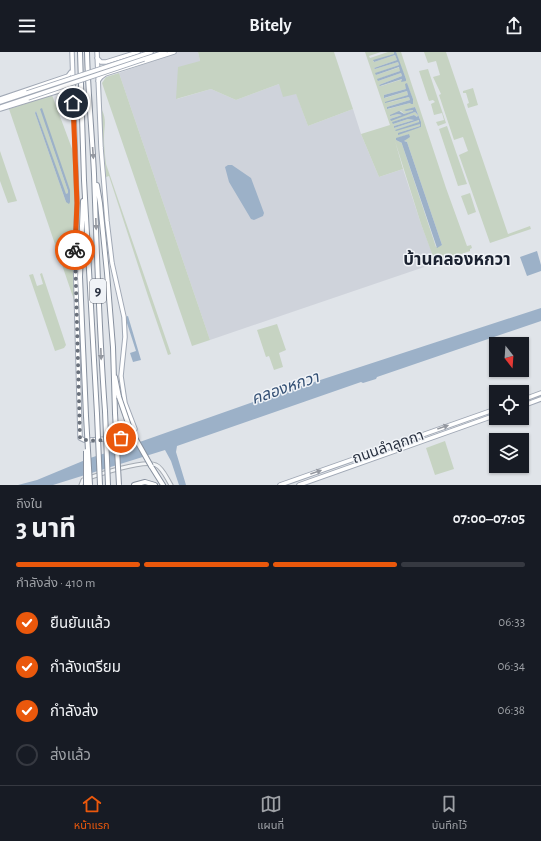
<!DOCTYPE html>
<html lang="th">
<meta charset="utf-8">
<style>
body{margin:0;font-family:"Alegreya Sans","Noto Sans Thai",sans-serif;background:#20242c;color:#f1f3f6;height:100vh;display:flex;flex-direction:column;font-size:15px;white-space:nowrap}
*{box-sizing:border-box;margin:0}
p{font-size:13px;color:#9ea1a6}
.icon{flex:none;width:22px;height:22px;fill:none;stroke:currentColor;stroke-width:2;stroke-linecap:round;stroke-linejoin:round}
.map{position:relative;height:433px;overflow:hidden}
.drawer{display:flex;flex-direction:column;background:#171b24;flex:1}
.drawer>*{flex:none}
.needle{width:26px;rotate:163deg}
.buttons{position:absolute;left:489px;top:285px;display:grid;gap:8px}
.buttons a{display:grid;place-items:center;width:40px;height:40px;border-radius:0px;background:#171b24;box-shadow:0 1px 3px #0004;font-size:20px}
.pin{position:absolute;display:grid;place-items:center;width:34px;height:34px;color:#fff;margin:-17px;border:2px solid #fff;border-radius:50%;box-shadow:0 1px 4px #0007}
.courier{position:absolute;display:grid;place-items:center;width:40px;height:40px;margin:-20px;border:3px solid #ea580c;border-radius:50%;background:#fff;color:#222;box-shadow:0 1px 5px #0007}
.overview em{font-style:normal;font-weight:700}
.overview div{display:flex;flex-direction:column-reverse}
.overview{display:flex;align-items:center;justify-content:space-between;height:68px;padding:0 16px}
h1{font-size:26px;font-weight:700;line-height:30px}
.bar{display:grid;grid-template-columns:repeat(4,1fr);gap:6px 4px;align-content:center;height:48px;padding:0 16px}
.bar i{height:5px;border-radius:3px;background:#363941}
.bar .on{background:#ea580c}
.bar p{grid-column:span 4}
ol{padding:0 16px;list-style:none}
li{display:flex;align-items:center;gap:12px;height:44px}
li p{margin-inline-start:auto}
li .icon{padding:4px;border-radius:50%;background:#ea580c;color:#fff;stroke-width:4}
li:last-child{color:#9ea1a6}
li i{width:22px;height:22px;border:2px solid #363941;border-radius:50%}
header{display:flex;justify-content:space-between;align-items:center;height:52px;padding:0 16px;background:#171b24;font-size:18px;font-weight:700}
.menu{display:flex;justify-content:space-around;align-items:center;height:56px;border-top:1px solid #363941;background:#171b24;font-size:11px;color:#9ea1a6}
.menu a{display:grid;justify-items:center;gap:2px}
.menu .on{color:#ea580c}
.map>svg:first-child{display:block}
.built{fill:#cfd3db}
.green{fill:#c6d3c2;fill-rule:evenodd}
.water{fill:#9cb1c8}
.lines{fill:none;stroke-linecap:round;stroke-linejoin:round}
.minor-casing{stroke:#a5abb3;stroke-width:5}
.major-casing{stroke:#a0a8b5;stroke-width:5.5}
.highway-casing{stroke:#88919f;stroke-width:6}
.minor{stroke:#f3f5f7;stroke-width:3}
.major{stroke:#fff;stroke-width:3.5}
.highway{stroke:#fff;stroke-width:4}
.major-bridge-casing{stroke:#a0a8b5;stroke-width:5.5;stroke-linecap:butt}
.highway-bridge-casing{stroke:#88919f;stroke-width:6;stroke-linecap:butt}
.major-bridge{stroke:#fff;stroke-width:3.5}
.highway-bridge{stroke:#fff;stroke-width:4}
.oneway{fill:#9498a0}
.done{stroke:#69707b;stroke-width:4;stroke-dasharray:0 7.2}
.route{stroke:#ea580c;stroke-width:5}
.labels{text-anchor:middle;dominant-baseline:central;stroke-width:3;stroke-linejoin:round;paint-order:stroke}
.shield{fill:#f0f3f7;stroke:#656b77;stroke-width:1}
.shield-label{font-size:14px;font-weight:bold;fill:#293140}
.street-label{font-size:15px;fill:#293140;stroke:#f0f3f7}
.water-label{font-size:16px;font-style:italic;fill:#345074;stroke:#f0f3f7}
.quarter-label{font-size:17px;font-weight:bold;fill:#1b2231;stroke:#f0f3f7}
</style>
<header><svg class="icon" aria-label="menu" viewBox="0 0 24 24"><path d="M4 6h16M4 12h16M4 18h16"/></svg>Bitely<svg class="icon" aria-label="share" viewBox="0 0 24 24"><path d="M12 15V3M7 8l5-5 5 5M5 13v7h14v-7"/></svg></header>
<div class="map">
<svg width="541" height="433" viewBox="0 0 541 433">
<rect width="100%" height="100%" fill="#e0e4e9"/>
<path class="built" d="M178,0H198L200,9L177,47L211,37L236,48L279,32L296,41L308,74L353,57L361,82L379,125L403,117L421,172L436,211L210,288L119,21Z"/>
<path class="green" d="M198,0H334L353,57L308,74L296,42L283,45L279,32L236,48L211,37L176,47L178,15L200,9Z
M365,0H381L369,4L370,6L388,0H394L395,2L373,9L374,10L395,3L397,8L374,16L375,17L398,10L399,13L376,21V23L400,15V19L378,27V29L401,21L402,24L379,33L381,34L403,27L401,30L406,27L396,3V0H401L446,136L467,194L471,193L472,196L470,197V199L427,214L425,212V210L434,207L421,172L395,89L403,117L379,125L361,82L390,73ZM407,32L413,47V52L410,51L388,57L387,55L410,48L409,45L387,51L408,43L407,39L385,46L384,43L406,37ZM415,55L421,70V75L398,81L420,74V71L396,78L420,70L419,68L394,76V74L414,68L408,67L393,72V70L414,63L417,65L418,63L415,60L391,68L390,67L402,63L398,62L390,64L401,59L404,62L414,59L413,58L404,59ZM409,82L404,89L407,90L442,193L436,195L402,92V91L396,88L398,86Z
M424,0H446L508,182L530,174L531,177L490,191L459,103L468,99L463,85L454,88L439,43L441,42L433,25L440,23L436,9L428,11Z
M428,17L446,71L438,74L436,70L444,68L442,61L434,63L431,52L435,50L433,48L429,49L419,19Z
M119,21L210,288L192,294L102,31L106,25Z
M473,36L478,53L468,56L467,52L469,51L466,41H463V39Z
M52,43L74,102V248L9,57ZM40,57L70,143L66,150L35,61L36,59L65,143L68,141V139Z
M101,58H102C107,69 104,74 104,86C104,94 105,103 106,112L171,302L168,303L148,244L109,124L106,125Z
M447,74L467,132L458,134L439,77Z
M0,99L17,149L8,151L0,129Z
M470,141L476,160L468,163L461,144Z
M42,221L66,293L64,296L55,299L29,223L33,222L37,234L43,232L40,222Z
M277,272L286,298L279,301L283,315L274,318L269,304L266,305L257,278Z
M445,389L454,417L435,423L426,396Z"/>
<path class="water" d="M394,0H396L406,27V29L401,30L402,27L380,34L379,33L402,24L401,21L378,29L377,27L400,19L399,15L376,23L375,21L399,13L398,10L375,17L374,16L397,8L395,3L374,10L373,8L394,2Z
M407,31L413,47V52H411L410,51L387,57V55L410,48L409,45L385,51V50L408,43L407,39L384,46V43L406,37L405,32Z
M415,55L421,70V75L398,83V81L420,74V72L396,79L395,78L419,70V68L394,76V74L414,68L408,67L393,72L392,70L414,63L417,65L418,63L415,60L391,69L390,67L402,63L398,62L390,64V63L399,59L404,62L413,59V58L406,59L404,58Z
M42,56L70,138V150L69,152L66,150L35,61L36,59L66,142L68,141V139L40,57Z
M409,82L410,85L404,89L407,90L442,193L437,196L402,92V91L396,88V86Z
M228,113H232L251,126L264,161L263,164L254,168L251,167L229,130L225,115Z
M537,199L541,213V219L527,224L520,205Z
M541,256V269L377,325L376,327L363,331L361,330L177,394L176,400L186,433H179L171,409L165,398L53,433H18L37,428L90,406L134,392L256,349Z
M128,264L141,308L133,310L130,301L136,299L125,265Z"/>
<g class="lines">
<defs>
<path id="minor" d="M81,433L83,428C97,423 144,407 156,413C163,416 167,427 171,433"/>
<path id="major" d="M72,0L77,151L75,197L80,383V386L84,388H90L121,386L133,381L135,377L125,351L121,324L125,285L124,265L112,211L107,169L101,96L97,0
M142,3L151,0
M97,6L101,10H106L138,0
M144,7L165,0
M98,29L101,25L105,22L174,0
M0,47L68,24L71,20
M0,50L27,41
M1,55L28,46
M0,57L65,37L73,38
M522,348L541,341
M522,354L541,347
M280,433L496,357
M299,433L496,363"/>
<path id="highway" d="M80,0L84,128L97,362
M87,0C88,41 92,81 94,122C97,201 99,280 105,359
M97,133L100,151L107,221L113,295L115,361
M83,149L80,225L86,364
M115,325L119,345
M151,414L163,433
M134,433L145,430L155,433"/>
</defs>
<use href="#minor" class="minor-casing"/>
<use href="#major" class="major-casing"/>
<use href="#highway" class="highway-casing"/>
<use href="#minor" class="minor"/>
<use href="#major" class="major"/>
<use href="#highway" class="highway"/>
<defs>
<path id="major-bridge" d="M27,41L142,3
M28,46L144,7"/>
<path id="highway-bridge" d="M119,345L130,377L151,414
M105,359L108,433
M115,361L119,433
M97,362L100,433
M86,364L90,433
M86,433V399"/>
</defs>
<use href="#major-bridge" class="major-bridge-casing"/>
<use href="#highway-bridge" class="highway-bridge-casing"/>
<use href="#major-bridge" class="major-bridge"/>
<use href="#highway-bridge" class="highway-bridge"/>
</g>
<defs><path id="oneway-solid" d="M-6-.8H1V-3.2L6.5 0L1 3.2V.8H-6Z"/></defs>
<g class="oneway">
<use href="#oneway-solid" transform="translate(93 101) rotate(86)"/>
<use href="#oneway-solid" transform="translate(96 172) rotate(88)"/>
<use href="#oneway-solid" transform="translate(101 302) rotate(88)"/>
<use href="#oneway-solid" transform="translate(443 375) rotate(-19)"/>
<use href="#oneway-solid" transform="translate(316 420) rotate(-19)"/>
</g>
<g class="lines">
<path class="done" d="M75,198L80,386C89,391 110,387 121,386"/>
<path class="route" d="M73,51L77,151L75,198"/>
</g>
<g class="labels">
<rect class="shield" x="90" y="227" width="16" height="24" rx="3"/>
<g class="shield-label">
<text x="98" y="239">9</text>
</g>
<g class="street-label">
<text transform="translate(388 395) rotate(-19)">ถนนลำลูกกา</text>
</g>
<g class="water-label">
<text transform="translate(285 336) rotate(-19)">คลองหกวา</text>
</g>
<g class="quarter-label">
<text x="457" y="207">บ้านคลองหกวา</text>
</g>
</g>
</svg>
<div class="buttons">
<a><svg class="needle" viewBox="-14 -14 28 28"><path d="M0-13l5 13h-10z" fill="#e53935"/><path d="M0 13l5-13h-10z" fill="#9ea1a6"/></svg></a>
<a><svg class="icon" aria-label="locate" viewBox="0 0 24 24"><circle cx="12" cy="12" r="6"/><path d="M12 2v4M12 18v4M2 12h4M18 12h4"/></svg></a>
<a><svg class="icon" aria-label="layers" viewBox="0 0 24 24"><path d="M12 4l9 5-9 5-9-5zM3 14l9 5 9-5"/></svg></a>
</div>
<div class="pin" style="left:121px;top:386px;background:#ea580c"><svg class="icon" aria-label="bag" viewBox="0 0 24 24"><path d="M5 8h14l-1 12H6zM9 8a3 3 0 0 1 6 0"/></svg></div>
<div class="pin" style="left:73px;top:51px;background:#1f2937"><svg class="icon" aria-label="home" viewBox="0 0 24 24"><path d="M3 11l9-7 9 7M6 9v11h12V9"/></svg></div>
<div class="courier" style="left:75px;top:198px"><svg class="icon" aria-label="bike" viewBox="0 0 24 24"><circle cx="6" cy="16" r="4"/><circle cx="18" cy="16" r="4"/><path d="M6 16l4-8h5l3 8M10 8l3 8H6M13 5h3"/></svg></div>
</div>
<section class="drawer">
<div class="overview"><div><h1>3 นาที</h1><p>ถึงใน</p></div><em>07:00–07:05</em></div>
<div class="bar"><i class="on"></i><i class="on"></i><i class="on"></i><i></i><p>กำลังส่ง · 410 m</p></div>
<ol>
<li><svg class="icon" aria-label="check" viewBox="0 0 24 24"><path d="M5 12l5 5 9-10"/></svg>ยืนยันแล้ว<p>06:33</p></li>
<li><svg class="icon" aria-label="check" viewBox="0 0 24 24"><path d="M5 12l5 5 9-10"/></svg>กำลังเตรียม<p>06:34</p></li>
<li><svg class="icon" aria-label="check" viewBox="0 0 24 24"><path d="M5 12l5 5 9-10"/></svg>กำลังส่ง<p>06:38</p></li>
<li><i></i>ส่งแล้ว</li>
</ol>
</section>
<nav class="menu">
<a class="on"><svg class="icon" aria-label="home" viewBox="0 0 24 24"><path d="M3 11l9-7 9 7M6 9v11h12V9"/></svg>หน้าแรก</a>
<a><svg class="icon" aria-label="map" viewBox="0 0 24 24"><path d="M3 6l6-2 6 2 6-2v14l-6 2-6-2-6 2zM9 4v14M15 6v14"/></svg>แผนที่</a>
<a><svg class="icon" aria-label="saved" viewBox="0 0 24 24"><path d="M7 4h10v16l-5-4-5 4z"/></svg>บันทึกไว้</a>
</nav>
